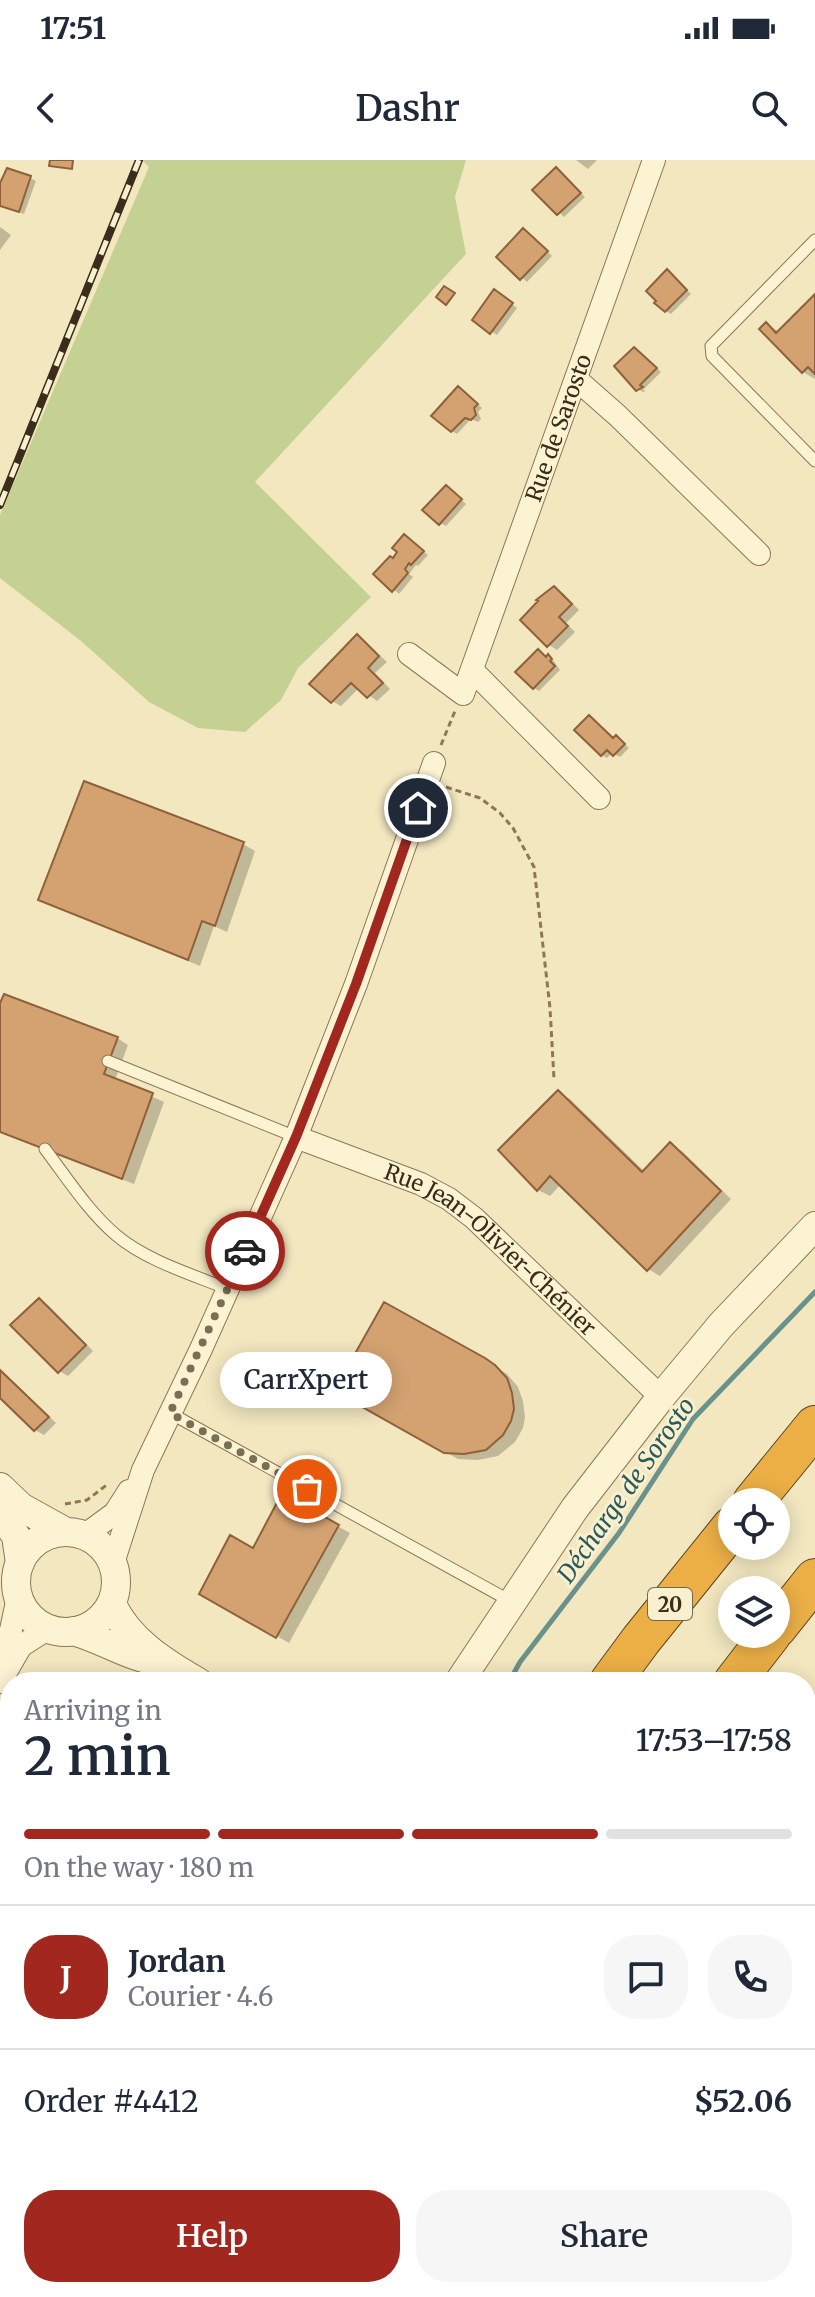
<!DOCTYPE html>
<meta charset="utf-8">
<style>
body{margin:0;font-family:Merriweather,serif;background:#f6f6f7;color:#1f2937;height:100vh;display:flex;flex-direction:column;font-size:30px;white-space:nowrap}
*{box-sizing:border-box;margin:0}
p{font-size:26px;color:#747a83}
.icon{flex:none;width:44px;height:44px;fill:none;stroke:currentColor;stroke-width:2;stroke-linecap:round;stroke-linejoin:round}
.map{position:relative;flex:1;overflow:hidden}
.drawer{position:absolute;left:0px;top:1512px;width:816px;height:626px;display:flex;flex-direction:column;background:#fff;border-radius:32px 32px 0 0;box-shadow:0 4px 20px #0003}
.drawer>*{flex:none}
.fabs{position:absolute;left:718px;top:1328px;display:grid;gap:16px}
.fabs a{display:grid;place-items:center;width:72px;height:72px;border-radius:50%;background:#fff;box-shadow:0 4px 20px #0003;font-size:40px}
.pin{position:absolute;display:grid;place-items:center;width:68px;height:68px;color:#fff;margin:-34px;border:4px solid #fff;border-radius:50%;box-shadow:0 2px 8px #0007}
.courier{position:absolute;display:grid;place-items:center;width:80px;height:80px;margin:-40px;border:6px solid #a2281f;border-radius:50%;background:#fff;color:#222;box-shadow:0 2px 10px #0007}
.bubble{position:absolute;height:56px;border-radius:28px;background:#fff;box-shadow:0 4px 20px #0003;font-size:26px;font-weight:600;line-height:56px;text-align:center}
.head em{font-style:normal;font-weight:600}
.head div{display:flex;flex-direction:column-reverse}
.head{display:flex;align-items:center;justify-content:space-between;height:136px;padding:0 24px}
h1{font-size:52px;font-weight:600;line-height:60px}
.bar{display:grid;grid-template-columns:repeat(4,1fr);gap:12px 8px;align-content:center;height:96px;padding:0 24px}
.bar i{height:10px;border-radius:6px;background:#e0e1e3}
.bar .active{background:#a2281f}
.bar p{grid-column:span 4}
.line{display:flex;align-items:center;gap:20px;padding:0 24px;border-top:2px solid #e0e1e3}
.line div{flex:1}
.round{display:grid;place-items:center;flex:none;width:84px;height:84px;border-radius:32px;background:#f6f6f7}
.button{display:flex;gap:16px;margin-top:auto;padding:16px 24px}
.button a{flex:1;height:92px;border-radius:32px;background:#a2281f;color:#fff;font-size:32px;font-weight:600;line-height:92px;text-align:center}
.button a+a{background:#f6f6f7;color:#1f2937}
.status{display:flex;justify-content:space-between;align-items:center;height:56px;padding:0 40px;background:#fff;direction:ltr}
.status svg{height:22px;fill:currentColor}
header{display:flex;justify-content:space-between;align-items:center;height:104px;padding:0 24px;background:#fff;font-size:36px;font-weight:600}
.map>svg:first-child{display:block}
.green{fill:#c5d192}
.shadow{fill:#0003}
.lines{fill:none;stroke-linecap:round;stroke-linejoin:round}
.stream{stroke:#68928b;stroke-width:5}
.building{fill:#d4a271;stroke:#8e6139;stroke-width:2}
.service-casing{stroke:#8d7755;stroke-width:13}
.minor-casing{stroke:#8d7755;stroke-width:24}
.tertiary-casing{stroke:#8d7755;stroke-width:30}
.motorway-casing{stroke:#5a442a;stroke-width:42}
.path{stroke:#8d7755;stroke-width:3;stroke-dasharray:6 4;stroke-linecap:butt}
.service{stroke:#fcf3d3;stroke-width:11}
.minor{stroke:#fcf3d3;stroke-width:22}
.tertiary{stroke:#fcf3d3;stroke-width:28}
.motorway{stroke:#ebaf46;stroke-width:40}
.rail-casing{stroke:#3a2d1b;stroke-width:8}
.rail{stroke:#f9f0cf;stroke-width:5;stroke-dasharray:15;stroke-linecap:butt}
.done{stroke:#7a6e54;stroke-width:8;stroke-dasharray:0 14.4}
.route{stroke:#a2281f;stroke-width:10}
.labels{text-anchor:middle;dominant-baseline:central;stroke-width:6;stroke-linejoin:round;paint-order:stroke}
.shield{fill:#f9f0cf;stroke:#736851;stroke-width:2}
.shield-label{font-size:20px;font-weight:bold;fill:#3a2d1b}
.street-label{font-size:22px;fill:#3a2d1b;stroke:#f9f0cf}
.water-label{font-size:24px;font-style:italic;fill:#295b5c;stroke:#f9f0cf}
</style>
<div class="status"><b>17:51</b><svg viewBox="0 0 49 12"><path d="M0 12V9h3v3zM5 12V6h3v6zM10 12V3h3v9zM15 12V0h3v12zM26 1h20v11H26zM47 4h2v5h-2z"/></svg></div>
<header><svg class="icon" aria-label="back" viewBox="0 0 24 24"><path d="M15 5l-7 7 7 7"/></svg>Dashr<svg class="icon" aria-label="search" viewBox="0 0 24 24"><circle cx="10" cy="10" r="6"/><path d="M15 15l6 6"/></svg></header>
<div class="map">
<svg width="815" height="2137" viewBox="0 0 815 2137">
<rect width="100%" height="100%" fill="#f2e7bf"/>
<path class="green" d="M142,0H466L455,37L466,94L255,322L371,437L298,508L281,540L245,572L198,568L149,542L81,481L0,418V355L149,7Z
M10,1837V1898L0,1895V1844Z
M815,1900V2082L806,2071V1904Z"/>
<path class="shadow" d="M576,0H597L588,9Z
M561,13L585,37L564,57L535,30Z
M30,18L36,21L24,54L0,45V28Z
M0,67L11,75L0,90Z
M529,74L552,96L527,122L498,97Z
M668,111L691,134L671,154L666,151Z
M500,135L517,148L497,175L474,160Z
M815,137V219L803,212L766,164L778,171Z
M635,189L661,212L643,230L646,231L643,232L638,229Z
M464,232L482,248L478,252L481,259L478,262L471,259L457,274L452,271Z
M451,330L466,344L446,366L440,363Z
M410,380L428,395L418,406L416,405L409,414L413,417L399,434L376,414L394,400Z
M554,428L563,433L579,450L566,463L575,472L557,490L549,485Z
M357,477L366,482L387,502L375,513L390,529L377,541L359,528L341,546L332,541Z
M538,491L553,500L560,510L539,531L534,528Z
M616,577L629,588L620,597L612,593L607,598L602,595Z
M243,684L255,691L227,772L214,766L200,806L53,746L41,739Z
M0,848L117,878L128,885L115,920L164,942L134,1024L0,972Z
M558,932L570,939L645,1012L670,985L682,991L731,1039L660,1116L648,1109L561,1024L550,1036L538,1030L501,990Z
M39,1140L48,1145L93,1191L68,1216L59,1211Z
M385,1145L507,1214L518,1227L523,1241L525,1257L523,1268L515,1282L498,1296L478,1300L458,1299L337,1230Z
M0,1209L56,1263L44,1275L35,1270L0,1235Z
M283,1336L350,1373L289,1483L201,1433L254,1391Z
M563,2128H589L582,2137H573Z"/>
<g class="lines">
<path class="stream" d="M509,1522L520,1502L619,1373L693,1259L815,1132
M806,2075L815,2082"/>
</g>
<path class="building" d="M50,0H73L72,9L49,6Z
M556,7L581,33L557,55L532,30Z
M7,8L31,16L19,52L0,46V23Z
M523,68L548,91L520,120L496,97Z
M667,109L687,130L665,152L654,143L656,141L646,131Z
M444,126L455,133L446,145L436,137Z
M494,129L513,143L490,174L472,160Z
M815,134V214L808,207L802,213L759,169L766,162L776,173Z
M634,187L657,208L640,225L643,227L636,231L614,206Z
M458,226L478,244L474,248L476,255L471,260L465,258L451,272L431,256Z
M446,325L462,339L439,365L422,350Z
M404,374L424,391L411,405L409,403L405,409L408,413L392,432L373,414L390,396L393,398L397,392L392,388Z
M554,426L572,444L559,457L568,466L547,487L520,460L538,441L536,440Z
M357,474L379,496L368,508L383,523L367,538L351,523L331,543L309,524Z
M538,489L546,497L548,494L552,499L550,501L555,506L533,529L515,512Z
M589,555L613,578L616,575L625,584L613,596L607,590L601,596L574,570Z
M84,621L244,682L215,766L202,761L188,800L38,740Z
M4,834L118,877L104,914L153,933L122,1019L0,972V843Z
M558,930L642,1012L670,982L721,1031L647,1111L550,1016L537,1031L498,990Z
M39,1138L86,1185L58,1213L10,1165Z
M384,1142L485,1198L495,1205L507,1218L512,1233L514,1249L511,1261L503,1275L486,1290L464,1294L444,1293L334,1231Z
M0,1210L49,1257L34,1271L0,1238Z
M282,1333L339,1365L276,1478L199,1434L230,1375L253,1388Z
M561,2128H582L574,2137H570Z"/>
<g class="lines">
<defs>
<path id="service" d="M815,80L711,186L712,196L815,301
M108,901L296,977
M45,989C67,1018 88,1051 116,1075C145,1100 193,1115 228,1129
M170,1253L512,1442"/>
<g id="minor">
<path d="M576,219L618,256L759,394"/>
<path id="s1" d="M409,494L463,534L654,0"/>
<path d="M472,510L599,638"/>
<path id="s2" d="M296,977L421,1024L449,1039L474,1058L661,1237"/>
<path d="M85,1375L115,1353L129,1331"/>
<path d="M113,1403L143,1310L201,1189L296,977L356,824L434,603"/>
<path d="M0,1493L11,1470L18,1437"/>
<path d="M0,1522L21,1486L49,1468"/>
<path d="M806,1574L815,1562"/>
<path d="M483,2137L488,2128"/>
</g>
<path id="tertiary" d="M0,1327L21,1347L66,1372
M0,1353L16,1376L20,1403
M16 1422a50 50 0 1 1 100 0a50 50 0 1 1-100 0Z
M112,1444C128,1480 165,1503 198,1522
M73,1471C102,1479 127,1496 156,1501
M459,1522L575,1348L661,1237L721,1165L815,1066"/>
<path id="motorway" d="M753,1342L815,1266
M776,1468L815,1419
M610,1522L641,1480L732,1367
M734,1522L771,1474
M262,2137L267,2128
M381,2137L386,2128"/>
</defs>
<use href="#service" class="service-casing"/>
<use href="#minor" class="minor-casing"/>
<use href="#tertiary" class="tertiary-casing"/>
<use href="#motorway" class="motorway-casing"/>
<path class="path" d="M441,585L455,551
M446,627L480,638L500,653L513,668L534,707L550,848L554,919
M65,1344L87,1340L108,1324"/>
<use href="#service" class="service"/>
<use href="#minor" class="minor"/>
<use href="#tertiary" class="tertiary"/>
<use href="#motorway" class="motorway"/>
<defs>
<path id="rail" d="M0,345L139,0"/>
</defs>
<use href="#rail" class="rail-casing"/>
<use href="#rail" class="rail"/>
</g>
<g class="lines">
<path class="done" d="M245,1091L170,1253L307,1329"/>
<path class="route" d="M245,1091L296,977L356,824L418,648"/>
</g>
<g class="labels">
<rect class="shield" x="648" y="1428" width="44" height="32" rx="6"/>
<g class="shield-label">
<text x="670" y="1444">20</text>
</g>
<g class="street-label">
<text stroke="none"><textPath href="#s1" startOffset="350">Rue de Sarosto</textPath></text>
<text stroke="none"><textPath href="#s2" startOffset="228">Rue Jean-Olivier-Chénier</textPath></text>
</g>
<g class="water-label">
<text transform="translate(626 1330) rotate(-55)">Décharge de Sorosto</text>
</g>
</g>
</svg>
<div class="fabs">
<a><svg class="icon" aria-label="locate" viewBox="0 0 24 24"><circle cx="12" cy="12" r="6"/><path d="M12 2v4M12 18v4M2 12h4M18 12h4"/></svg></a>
<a><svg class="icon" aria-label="layers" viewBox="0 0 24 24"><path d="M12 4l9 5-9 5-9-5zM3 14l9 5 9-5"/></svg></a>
</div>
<div class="pin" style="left:307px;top:1329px;background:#ea580c"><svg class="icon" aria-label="bag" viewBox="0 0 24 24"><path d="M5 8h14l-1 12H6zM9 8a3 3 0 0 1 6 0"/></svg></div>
<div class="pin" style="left:418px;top:648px;background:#1f2937"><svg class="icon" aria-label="home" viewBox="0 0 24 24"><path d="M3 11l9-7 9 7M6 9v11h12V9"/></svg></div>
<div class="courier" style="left:245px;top:1091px"><svg class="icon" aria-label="car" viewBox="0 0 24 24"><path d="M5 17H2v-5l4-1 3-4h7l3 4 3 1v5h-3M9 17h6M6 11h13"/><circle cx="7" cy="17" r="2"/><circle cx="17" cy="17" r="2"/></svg></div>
<div class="bubble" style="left:220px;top:1192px;width:172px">CarrXpert</div>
<section class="drawer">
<div class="head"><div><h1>2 min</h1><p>Arriving in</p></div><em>17:53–17:58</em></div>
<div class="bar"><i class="active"></i><i class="active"></i><i class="active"></i><i></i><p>On the way · 180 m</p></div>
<div class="line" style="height:144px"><b class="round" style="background:#a2281f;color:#fff">J</b><div><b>Jordan</b><p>Courier · 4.6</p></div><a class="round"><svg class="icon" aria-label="chat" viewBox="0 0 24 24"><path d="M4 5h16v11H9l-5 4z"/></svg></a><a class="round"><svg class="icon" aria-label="phone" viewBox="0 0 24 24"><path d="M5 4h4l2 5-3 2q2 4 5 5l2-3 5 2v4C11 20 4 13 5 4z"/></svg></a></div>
<div class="line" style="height:104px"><div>Order #4412</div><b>$52.06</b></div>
<div class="button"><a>Help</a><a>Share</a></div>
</section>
</div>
